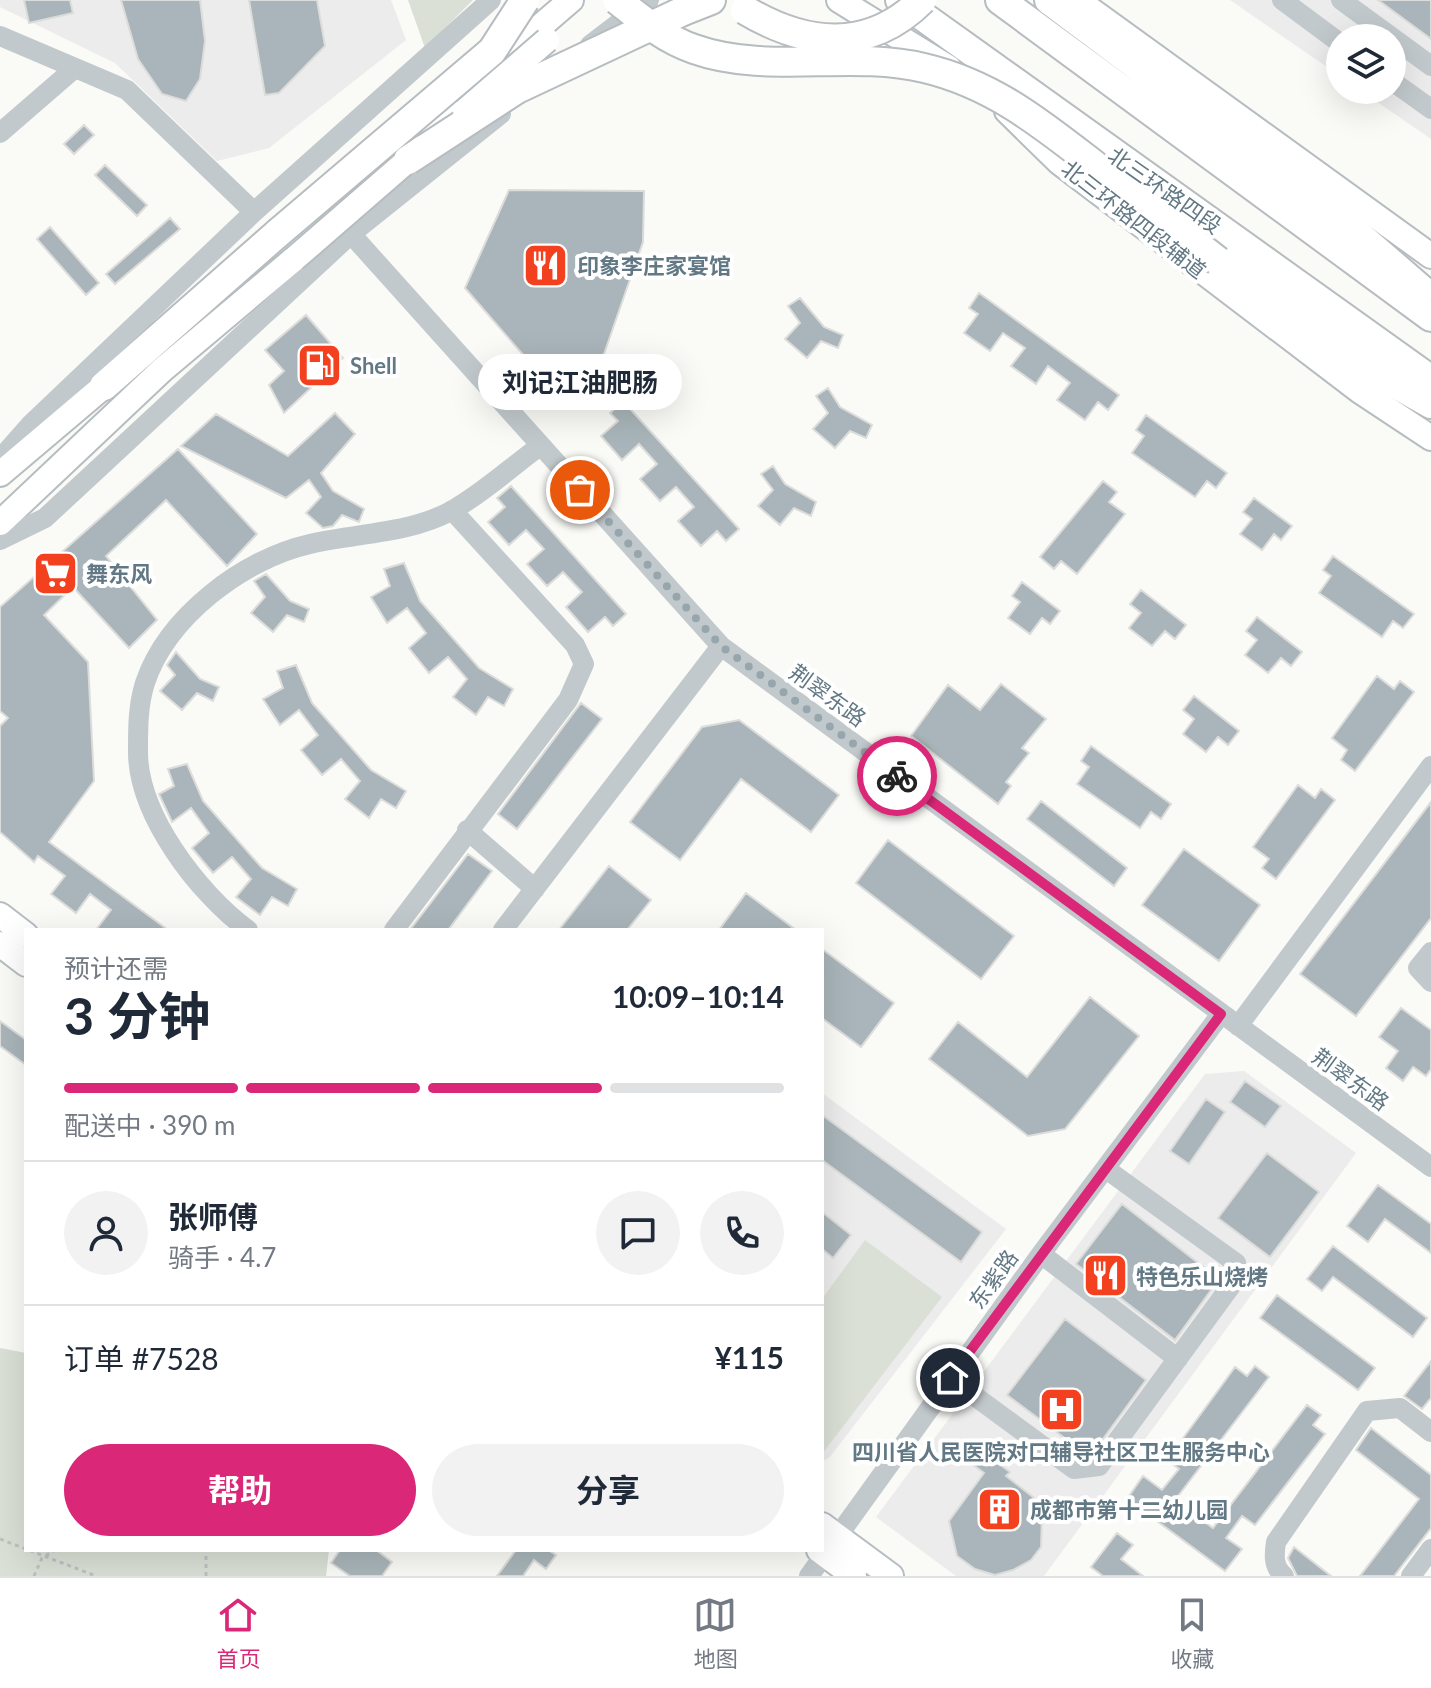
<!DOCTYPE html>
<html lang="zh">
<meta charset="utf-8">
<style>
body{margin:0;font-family:Lato,"Noto Sans SC",sans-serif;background:#f2f2f3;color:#1f2937;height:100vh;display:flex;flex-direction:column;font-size:30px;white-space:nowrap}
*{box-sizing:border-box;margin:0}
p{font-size:26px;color:#747a83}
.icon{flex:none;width:44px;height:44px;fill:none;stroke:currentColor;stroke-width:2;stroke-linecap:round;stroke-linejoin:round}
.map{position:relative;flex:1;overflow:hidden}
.drawer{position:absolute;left:24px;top:928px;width:800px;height:624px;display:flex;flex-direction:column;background:#fff;border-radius:0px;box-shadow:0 8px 32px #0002}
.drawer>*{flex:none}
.fabs{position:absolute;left:1326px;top:24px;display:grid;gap:16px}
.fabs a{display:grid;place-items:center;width:80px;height:80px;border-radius:50%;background:#fff;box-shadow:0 8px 32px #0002;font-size:40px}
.pin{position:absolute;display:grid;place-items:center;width:68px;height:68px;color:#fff;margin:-34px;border:4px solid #fff;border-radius:50%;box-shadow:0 2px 8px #0007}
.courier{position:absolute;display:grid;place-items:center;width:80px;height:80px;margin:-40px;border:6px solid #db2777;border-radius:50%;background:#fff;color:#222;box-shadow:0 2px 10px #0007}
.bubble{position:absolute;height:56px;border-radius:28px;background:#fff;box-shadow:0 8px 32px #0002;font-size:26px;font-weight:700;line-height:56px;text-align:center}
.headline em{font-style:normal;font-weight:700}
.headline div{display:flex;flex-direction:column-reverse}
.headline{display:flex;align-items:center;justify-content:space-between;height:136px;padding:0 40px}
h1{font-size:52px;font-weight:700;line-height:60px}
.bar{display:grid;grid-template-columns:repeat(4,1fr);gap:12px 8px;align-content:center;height:96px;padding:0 40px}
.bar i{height:10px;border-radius:6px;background:#e0e1e3}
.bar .selected{background:#db2777}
.bar p{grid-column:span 4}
.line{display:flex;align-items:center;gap:20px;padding:0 40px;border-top:2px solid #e0e1e3}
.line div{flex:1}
.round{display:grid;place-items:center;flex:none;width:84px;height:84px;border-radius:42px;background:#f2f2f3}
.button{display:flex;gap:16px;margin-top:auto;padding:16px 40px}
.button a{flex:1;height:92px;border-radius:48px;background:#db2777;color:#fff;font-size:32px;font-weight:700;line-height:92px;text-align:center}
.button a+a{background:#f2f2f3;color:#1f2937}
.dock{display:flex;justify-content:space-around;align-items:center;height:112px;border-top:2px solid #e0e1e3;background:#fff;font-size:22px;color:#747a83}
.dock a{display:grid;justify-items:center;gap:4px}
.dock .selected{color:#db2777}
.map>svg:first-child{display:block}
.built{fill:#ebeceb}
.green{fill:#dae0d6}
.building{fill:#a9b5ba;stroke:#dcdcda;stroke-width:2}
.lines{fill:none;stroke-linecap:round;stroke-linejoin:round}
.major-casing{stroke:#b6bdc0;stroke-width:28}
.highway-casing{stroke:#b6bcbf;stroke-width:32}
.path{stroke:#bdc1c4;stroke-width:3;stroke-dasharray:4 4;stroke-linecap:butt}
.minor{stroke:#c2c9cc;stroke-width:20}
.major{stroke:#fff;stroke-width:24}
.highway{stroke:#fff;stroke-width:28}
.major-bridge-casing{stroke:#b6bdc0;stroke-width:28;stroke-linecap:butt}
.highway-bridge-casing{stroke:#b6bcbf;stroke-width:32;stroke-linecap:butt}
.major-bridge{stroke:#fff;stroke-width:24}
.highway-bridge{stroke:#fff;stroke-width:28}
.done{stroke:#97a6ad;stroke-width:8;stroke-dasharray:0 14.4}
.route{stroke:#db2777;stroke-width:10}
.labels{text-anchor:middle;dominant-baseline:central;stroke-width:8;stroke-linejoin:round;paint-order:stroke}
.street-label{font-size:22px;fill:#627985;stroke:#fff}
.poi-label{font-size:22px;font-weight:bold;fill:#627985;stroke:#fff;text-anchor:start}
</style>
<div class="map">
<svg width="1431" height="1576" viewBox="0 0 1431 1576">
<rect width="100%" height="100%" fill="#fafaf7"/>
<path class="built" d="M0,0H391L406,40L269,148L217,161L115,63L0,7Z
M1230,0H1431V139L1360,90H1392V38H1340V76Z
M1244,1071L1356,1153L1044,1576H956L876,1517L1205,1074Z
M822,1093L1006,1229L829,1458L822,1461Z"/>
<path class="green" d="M408,0H473L425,48Z
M865,1240L942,1297L822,1454V1299Z
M0,1348L26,1353V1550H329L326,1576H0Z"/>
<path class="building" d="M24,0H70L73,13L29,23Z
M121,0H200L205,41L200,79L186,101L162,94L138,59Z
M249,0H317L325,46L279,93L265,95Z
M1378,0H1431V39Z
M84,125L94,135L74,154L64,144Z
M105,165L147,205L137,216L95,175Z
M509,190L644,191L643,242L604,354L558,395L465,288Z
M170,218L180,229L115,284L106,274Z
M50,227L99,283L86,295L37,239Z
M979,293L1119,395L1108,410L1098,402L1085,420L1057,400L1070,383L1048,366L1036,384L1011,366L1025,348L1003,333L990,351L964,333L978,314L969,308Z
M800,298L824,327L843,335L838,348L821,341L807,358L785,339L800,323L788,306Z
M306,315L343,358L284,413L269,385L284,371L265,350Z
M828,388L840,407L872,425L866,438L850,431L835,448L813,429L828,413L816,396Z
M623,401L739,529L726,541L717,531L701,546L678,521L694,507L676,487L660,501L640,479L657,464L639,444L622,460L601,436L618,421L610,413Z
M335,413L355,434L321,473L333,491L364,509L359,522L342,515L333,526L323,528L306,513L321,497L309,480L286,498L181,446L216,414L288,456Z
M1146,415L1227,473L1216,488L1207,481L1195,497L1132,453L1144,436L1136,430Z
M178,449L257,534L227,566L166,500L106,556L157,620L129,648L73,587L44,615L88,662L94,781L49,842L168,930H96L111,910L90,894L76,913L51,894L65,876L38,856L34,862L0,832V726L8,718L0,711V607Z
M773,466L785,484L816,502L811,516L794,508L780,525L758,506L773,490L761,474Z
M1103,481L1117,492L1109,502L1125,514L1077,574L1061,561L1054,569L1040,557Z
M511,486L626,614L613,626L605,617L588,632L566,607L582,592L563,572L547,586L527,564L544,549L526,530L509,545L488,522L505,507L497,498Z
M1254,498L1292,526L1281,540L1274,534L1262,550L1240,534L1252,519L1243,512Z
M1333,556L1414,614L1403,628L1393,621L1382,637L1319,593L1331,576L1323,570Z
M404,563L420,601L479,668L513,689L504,706L488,697L476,715L453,697L467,679L448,657L429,673L409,648L426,633L407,608L387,623L371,597L390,586L384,569Z
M266,574L290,601L309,609L304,622L287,615L273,632L251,613L265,597L254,581Z
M1022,582L1060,611L1050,624L1042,618L1030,634L1008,618L1020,602L1012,596Z
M1141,590L1186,625L1175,639L1165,631L1152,646L1129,628L1141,613L1130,604Z
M1257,617L1302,652L1291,666L1281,658L1268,673L1245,655L1257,640L1246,631Z
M176,652L200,679L219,687L213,701L197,693L182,710L160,691L175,675L167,665Z
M296,665L312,703L371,770L406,791L396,808L381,799L369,818L345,799L360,781L341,759L322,775L301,750L318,735L299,710L280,725L263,699L283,688L277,671Z
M1377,676L1394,689L1400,681L1414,692L1355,771L1341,760L1347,750L1332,738Z
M1001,684L1046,719L1022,748L1029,753L1006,782L1011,786L998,804L911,736L948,685L980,710Z
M1194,696L1239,731L1228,745L1218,737L1206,752L1183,734L1194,719L1183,710Z
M581,703L602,719L517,829L498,814Z
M739,720L839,795L811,832L741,779L680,860L630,822L702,727Z
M1091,746L1171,804L1161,819L1151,812L1140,828L1077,784L1089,767L1081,761Z
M187,764L203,801L262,868L297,889L288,906L272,897L260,915L236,897L251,879L232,857L213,873L192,848L209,833L191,808L172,822L159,794L174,786L168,769Z
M1298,785L1315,798L1321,789L1335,800L1276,879L1262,868L1269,859L1253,847Z
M1041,801L1127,868L1114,886L1027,819Z
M1431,802V918L1356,1016L1300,974Z
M888,840L1014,936L981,979L856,883Z
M1184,849L1260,905L1219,961L1142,905Z
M468,854L492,871L448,930H410Z
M609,866L651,900L627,930H559Z
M746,893L796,930H719Z
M822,949L894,1003L861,1047L822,1018Z
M1090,997L1139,1036L1065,1129L1028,1136L929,1059L958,1022L1027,1077Z
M1401,1008L1431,1030V1069L1426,1076L1413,1067L1403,1081L1386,1068L1398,1051L1379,1037Z
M0,1021L26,1040V1065L0,1046Z
M1245,1081L1281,1106L1265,1127L1230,1102Z
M1206,1099L1225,1112L1189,1164L1170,1151Z
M822,1115L982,1232L961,1262L822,1160Z
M1267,1153L1319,1192L1270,1257L1218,1218Z
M1378,1185L1431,1224V1253L1385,1219L1368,1242L1347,1226Z
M1122,1204L1219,1279L1175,1340L1076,1264Z
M822,1212L851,1235L833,1258L822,1249Z
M1333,1246L1427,1318L1413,1337L1333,1277L1322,1291L1307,1279Z
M1277,1295L1375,1368L1358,1390L1260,1318Z
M1065,1319L1146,1380L1092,1454H1086L1007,1395Z
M1431,1361V1398L1422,1409L1404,1396Z
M1255,1366L1269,1377L1175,1500L1213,1528L1307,1405L1321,1415L1313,1425L1325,1434L1255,1525L1242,1516L1226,1538L1242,1549L1225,1571L1127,1499L1143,1476L1162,1490L1179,1469L1167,1460L1225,1381L1235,1367L1247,1376Z
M1371,1428L1431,1475V1528L1394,1576H1360L1419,1499L1356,1450Z
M977,1448L1010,1472L1006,1476L1033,1497L1042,1515L1041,1547L1031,1560L1013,1570L995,1575L975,1569L957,1556L949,1521L984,1473L968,1461Z
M1117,1533L1133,1545L1121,1559L1143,1576H1103L1091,1567Z
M1294,1547L1331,1576H1297L1288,1558Z
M340,1550H376L392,1562L382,1576H350L331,1563Z
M516,1550H548L556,1555L546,1569L534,1560L523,1576H497Z"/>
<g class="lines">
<defs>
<path id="major" d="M839,0L949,68
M1077,0L1431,256
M1007,111L1059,162L1360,391L1431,438
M307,227L571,0
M0,474L117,375
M0,523L162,370L294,259
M0,915L26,935
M0,944L26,964
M822,1525L891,1576
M819,1550L854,1576"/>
<path id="highway" d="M900,0L1431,380
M1000,0L1431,317
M1049,0L1332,212L1421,289
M683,11L711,0
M1218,261L1369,369L1431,404
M104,386L278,233"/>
</defs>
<use href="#major" class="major-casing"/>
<use href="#highway" class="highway-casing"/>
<path class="path" d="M0,1539L96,1576
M34,1576L42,1558L55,1550
M206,1576V1550"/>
<path class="minor" d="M1282,0L1340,43
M1341,0L1431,66
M0,36L127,90L254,212
M590,45L649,0
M1392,81L1431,109
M0,133L75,68
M351,234L721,646L1431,1167
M0,459L30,425L254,212L491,0
M0,540L45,518L351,234L501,114
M467,830L535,889
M248,930C198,893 137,814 138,750C138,727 138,705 145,683C167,617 243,559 310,544C357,533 408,534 451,511C482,494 511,467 540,446
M394,930L568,700L584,664L575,645L452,510
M503,930L721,646
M1431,952L1418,968L1431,982
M1238,1026L1431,766
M1041,1254L1178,1359
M950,1378L1074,1469L1099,1466L1233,1283L1236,1263L1106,1169
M809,1576L1041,1254L1221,1014
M1284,1576C1273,1567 1274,1555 1276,1542L1367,1411L1400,1408L1431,1432
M1411,1576L1431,1549"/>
<use href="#major" class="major"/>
<use href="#highway" class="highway"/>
<defs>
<path id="major-bridge" d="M465,111L547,40
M294,259L422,148"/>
<path id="highway-bridge" d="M617,0C641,19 665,39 694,49C767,75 850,50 924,68C993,84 1043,125 1097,167C1137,198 1177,229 1218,261
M745,10C805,46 869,53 922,0
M408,160L517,89L683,11
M278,233L492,51L525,0"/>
</defs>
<use href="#major-bridge" class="major-bridge-casing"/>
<use href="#highway-bridge" class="highway-bridge-casing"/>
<use href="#major-bridge" class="major-bridge"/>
<use href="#highway-bridge" class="highway-bridge"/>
</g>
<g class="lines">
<path class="done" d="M580,490L721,646L897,776"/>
<path class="route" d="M897,776L1221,1014L950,1378"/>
</g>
<defs>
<symbol id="restaurant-square" viewBox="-11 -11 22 22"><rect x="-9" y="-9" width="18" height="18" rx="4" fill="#f3401e" stroke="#fff"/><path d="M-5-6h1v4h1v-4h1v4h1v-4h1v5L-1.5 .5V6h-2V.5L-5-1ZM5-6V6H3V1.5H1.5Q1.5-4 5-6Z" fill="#fff"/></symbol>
<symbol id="fuel-square" viewBox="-11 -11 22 22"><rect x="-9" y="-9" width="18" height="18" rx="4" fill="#f3401e" stroke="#fff"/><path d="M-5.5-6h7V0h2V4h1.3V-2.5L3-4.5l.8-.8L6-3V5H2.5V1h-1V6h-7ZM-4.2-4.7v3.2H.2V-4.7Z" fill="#fff"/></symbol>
<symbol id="supermarket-square" viewBox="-11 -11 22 22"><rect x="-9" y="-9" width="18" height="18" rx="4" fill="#f3401e" stroke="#fff"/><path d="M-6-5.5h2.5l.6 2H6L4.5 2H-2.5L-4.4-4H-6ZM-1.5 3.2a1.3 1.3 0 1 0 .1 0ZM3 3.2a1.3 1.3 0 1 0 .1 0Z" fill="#fff"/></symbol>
<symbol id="hospital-square" viewBox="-11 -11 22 22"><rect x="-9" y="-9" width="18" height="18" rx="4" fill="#f3401e" stroke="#fff"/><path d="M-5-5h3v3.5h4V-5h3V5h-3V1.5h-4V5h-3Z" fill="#fff"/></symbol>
<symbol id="building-square" viewBox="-11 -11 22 22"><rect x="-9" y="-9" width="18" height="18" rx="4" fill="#f3401e" stroke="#fff"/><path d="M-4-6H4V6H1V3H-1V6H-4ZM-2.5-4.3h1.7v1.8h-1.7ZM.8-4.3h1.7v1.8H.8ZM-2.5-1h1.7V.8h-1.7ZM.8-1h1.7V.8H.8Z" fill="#fff"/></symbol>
</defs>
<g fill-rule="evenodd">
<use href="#restaurant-square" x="520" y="240" width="51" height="51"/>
<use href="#fuel-square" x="294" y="340" width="51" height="51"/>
<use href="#supermarket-square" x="30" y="548" width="51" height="51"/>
<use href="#restaurant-square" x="1080" y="1250" width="51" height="51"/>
<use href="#hospital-square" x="1036" y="1384" width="51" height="51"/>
<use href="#building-square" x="974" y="1484" width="51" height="51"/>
</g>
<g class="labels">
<g class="street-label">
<text transform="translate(1165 190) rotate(35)">北三环路四段</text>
<text transform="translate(1134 219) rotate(38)">北三环路四段辅道</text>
<text transform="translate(828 695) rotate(36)">荆翠东路</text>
<text transform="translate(1351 1079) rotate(36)">荆翠东路</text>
<text transform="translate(993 1279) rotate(-54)">东紫路</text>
</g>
<g class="poi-label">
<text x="577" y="265">印象李庄家宴馆</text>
<text x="350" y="365">Shell</text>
<text x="86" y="573">舞东风</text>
<text x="1136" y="1276">特色乐山烧烤</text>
<text x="1061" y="1451" text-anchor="middle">四川省人民医院对口辅导社区卫生服务中心</text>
<text x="1030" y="1509">成都市第十二幼儿园</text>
</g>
</g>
</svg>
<div class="fabs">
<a><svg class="icon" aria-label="layers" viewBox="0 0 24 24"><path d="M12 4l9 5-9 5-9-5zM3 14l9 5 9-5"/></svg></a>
</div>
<div class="pin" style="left:580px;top:490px;background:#ea580c"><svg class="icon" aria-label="bag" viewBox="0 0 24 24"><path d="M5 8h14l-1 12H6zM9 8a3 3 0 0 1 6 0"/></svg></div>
<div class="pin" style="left:950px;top:1378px;background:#1f2937"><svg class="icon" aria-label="home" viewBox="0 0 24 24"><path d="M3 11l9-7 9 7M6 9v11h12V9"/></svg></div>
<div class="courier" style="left:897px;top:776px"><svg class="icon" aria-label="bike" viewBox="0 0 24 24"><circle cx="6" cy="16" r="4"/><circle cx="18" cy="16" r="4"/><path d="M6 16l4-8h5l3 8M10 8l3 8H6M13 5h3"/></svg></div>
<div class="bubble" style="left:478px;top:354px;width:204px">刘记江油肥肠</div>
<section class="drawer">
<div class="headline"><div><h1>3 分钟</h1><p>预计还需</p></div><em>10:09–10:14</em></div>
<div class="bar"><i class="selected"></i><i class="selected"></i><i class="selected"></i><i></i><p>配送中 · 390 m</p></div>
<div class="line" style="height:144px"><a class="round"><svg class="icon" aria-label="person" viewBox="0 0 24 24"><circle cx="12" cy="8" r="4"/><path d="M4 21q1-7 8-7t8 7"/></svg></a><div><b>张师傅</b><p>骑手 · 4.7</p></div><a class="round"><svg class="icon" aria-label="chat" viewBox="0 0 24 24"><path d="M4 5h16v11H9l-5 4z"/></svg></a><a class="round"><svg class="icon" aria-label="phone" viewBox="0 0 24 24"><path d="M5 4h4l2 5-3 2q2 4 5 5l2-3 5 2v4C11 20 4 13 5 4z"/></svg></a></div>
<div class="line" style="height:104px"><div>订单 #7528</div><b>¥115</b></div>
<div class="button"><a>帮助</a><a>分享</a></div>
</section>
</div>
<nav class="dock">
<a class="selected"><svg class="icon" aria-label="home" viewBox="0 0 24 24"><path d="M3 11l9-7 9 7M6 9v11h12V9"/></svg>首页</a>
<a><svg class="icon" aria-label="map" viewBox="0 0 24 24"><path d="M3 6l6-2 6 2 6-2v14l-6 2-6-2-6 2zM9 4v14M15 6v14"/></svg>地图</a>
<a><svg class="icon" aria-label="saved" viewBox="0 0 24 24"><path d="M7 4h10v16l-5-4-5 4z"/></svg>收藏</a>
</nav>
